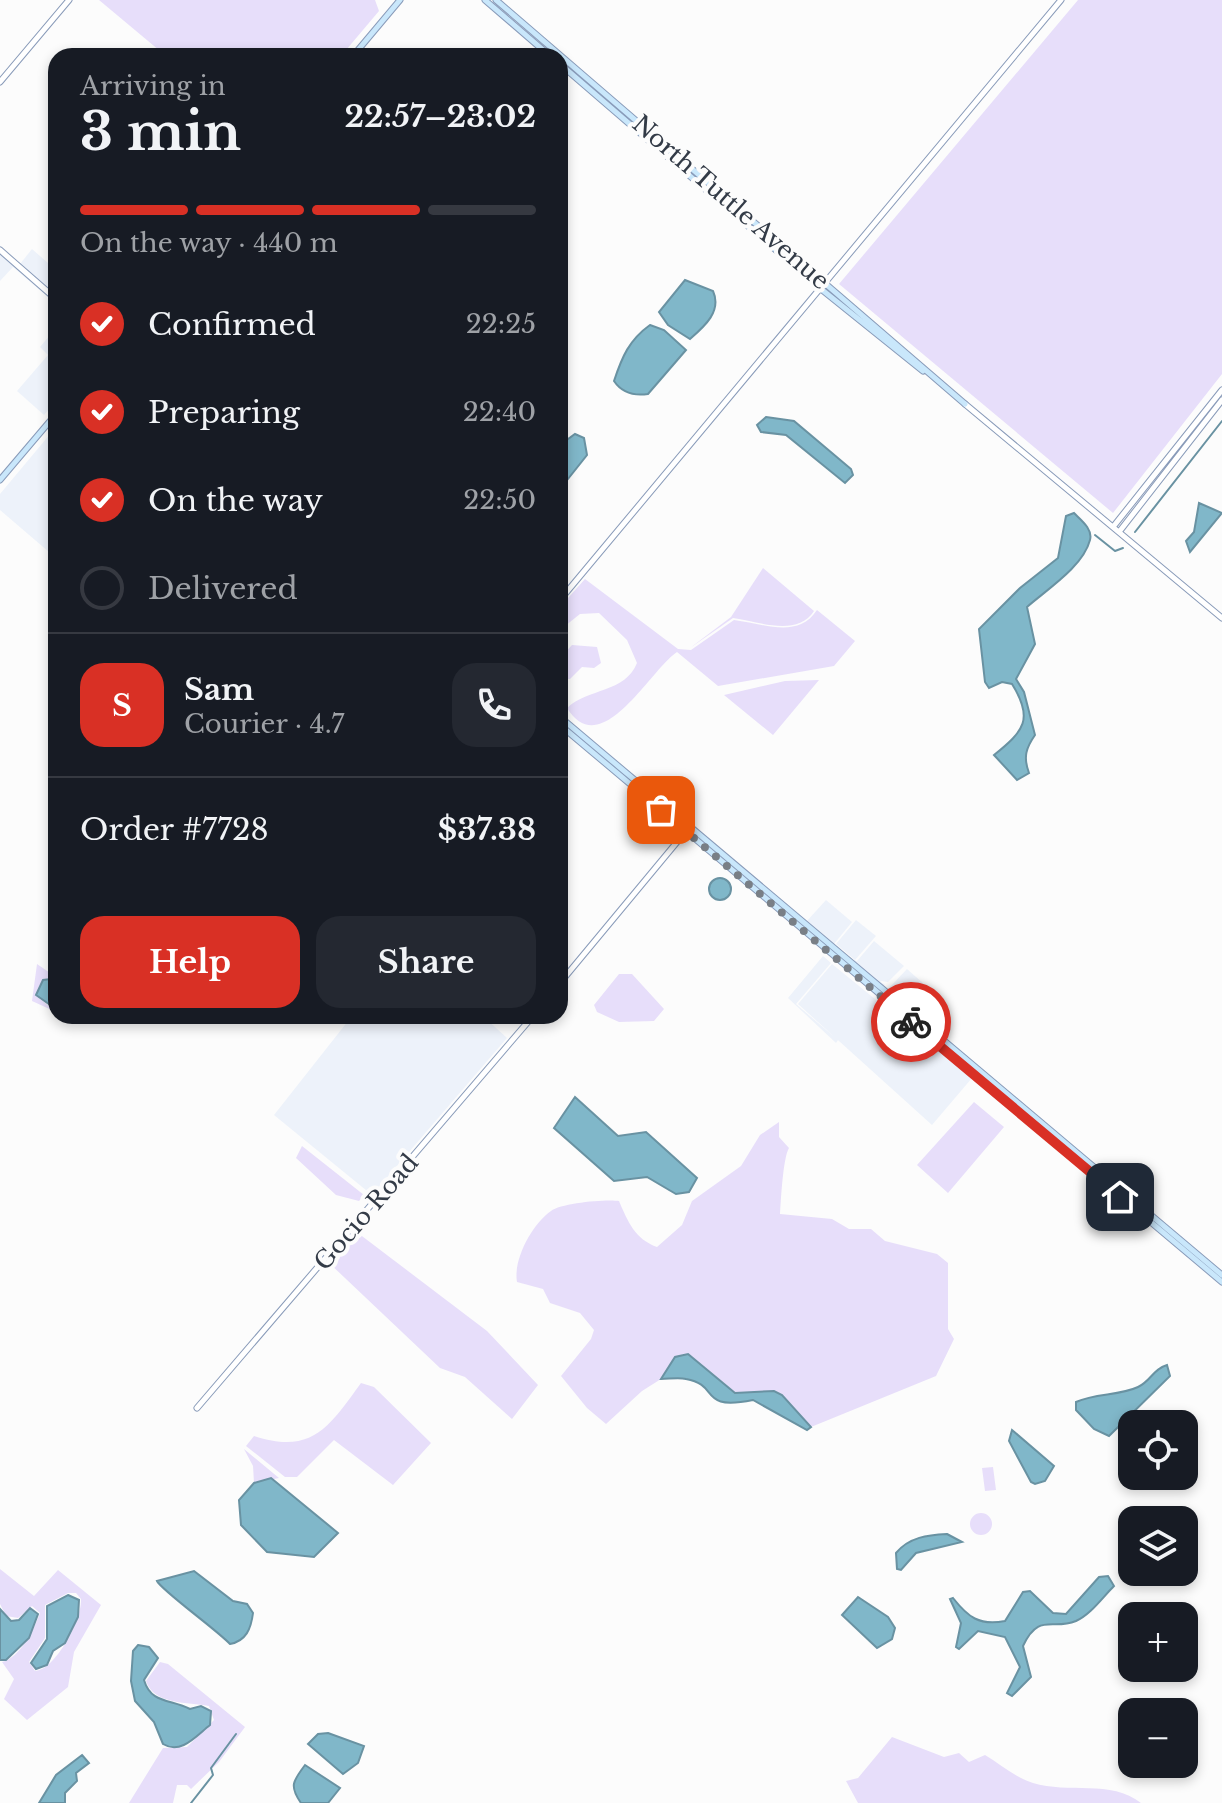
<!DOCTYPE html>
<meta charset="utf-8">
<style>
body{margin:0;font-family:"Libre Baskerville",serif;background:#242831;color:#f1f3f6;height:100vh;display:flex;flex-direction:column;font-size:30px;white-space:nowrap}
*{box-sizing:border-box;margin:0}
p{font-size:26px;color:#9ea1a6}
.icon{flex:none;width:44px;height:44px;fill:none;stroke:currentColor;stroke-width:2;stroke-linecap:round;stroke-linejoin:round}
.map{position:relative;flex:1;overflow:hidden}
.sheet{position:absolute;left:48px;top:48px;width:520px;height:976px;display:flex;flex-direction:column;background:#171b24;border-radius:24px;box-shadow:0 4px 12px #0003}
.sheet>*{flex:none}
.controls{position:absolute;left:1118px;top:1410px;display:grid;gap:16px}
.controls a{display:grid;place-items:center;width:80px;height:80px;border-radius:16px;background:#171b24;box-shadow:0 4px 12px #0003;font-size:40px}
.pin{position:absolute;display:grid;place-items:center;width:68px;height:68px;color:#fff;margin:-34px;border-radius:16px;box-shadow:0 4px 12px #0006}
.courier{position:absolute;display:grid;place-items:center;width:80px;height:80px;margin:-40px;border:6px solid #d93025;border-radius:50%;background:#fff;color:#222;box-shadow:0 2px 10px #0007}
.head em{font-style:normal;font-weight:800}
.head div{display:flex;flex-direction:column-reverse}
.head{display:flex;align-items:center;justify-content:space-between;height:136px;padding:0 32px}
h1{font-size:52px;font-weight:800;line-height:60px}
.bar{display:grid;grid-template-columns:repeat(4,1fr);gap:12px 8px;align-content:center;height:96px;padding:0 32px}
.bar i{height:10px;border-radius:6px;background:#363941}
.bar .active{background:#d93025}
.bar p{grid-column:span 4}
.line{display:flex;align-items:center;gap:20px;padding:0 32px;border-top:2px solid #363941}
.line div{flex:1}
.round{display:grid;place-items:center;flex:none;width:84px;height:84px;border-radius:24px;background:#242831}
ol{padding:0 32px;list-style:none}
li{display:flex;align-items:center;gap:24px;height:88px}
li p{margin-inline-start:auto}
li .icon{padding:8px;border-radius:50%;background:#d93025;color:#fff;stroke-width:4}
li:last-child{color:#9ea1a6}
li i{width:44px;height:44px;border:4px solid #363941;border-radius:50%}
.action{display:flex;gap:16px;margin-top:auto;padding:16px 32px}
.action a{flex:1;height:92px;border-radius:24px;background:#d93025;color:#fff;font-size:32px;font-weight:800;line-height:92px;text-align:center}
.action a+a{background:#242831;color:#f1f3f6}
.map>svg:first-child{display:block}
.built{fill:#edf2fa}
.green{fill:#e7defa;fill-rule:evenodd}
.water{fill:#80b7c9;stroke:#6992a2;stroke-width:2}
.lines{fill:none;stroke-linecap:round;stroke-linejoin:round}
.stream{stroke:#6992a2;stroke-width:2}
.tertiary-casing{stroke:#899bb9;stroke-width:7}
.secondary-casing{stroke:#899bb9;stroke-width:7}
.tertiary{stroke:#fff;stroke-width:5}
.secondary{stroke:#c9e7fb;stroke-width:5}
.done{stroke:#797f86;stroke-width:8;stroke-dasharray:0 14.4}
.route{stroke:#d93025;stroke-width:10}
.labels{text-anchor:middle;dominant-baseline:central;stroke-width:8;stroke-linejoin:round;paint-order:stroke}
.street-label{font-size:24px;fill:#333b47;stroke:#fcfcfc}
</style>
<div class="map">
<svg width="1222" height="1803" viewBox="0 0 1222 1803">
<rect width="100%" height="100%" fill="#fcfcfc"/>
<path class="built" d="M32,249L56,270V297L20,264Z
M0,253L29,278L56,304L13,267L0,281Z
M56,328V401L44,415L17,391L48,355L40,347Z
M56,427V558L0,510V494Z
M826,900L852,922L834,944L853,960L857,961L874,941L904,966L888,982L880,981L885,985L883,987L806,922Z
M856,920L876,936L855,960L836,944Z
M823,956L831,963L796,1004L838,1040L836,1043L788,998Z
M832,964L972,1078L932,1125L798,1004Z
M907,969L941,999L926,1023L887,990Z
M352,1016H483L507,1038L372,1195L274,1115Z"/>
<path class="green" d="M99,0H375L379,11L341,56H166Z
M1078,0H1222V374L1113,513L839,284Z
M763,568L814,611C797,637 760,622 733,618L690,648L731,617Z
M585,579L678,649L691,650L734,620C765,624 798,639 817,610L855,641L834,666L718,686L677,652C650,670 601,763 567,708C588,688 625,693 637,663L627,640L599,613L580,614L560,630V607Z
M572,645L597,647L601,663L594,668L582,667L570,679H560V658Z
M819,680L773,735L724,695L785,681Z
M37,964L56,977V996V988L40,984L39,998L56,1012L32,1001Z
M619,974H632L664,1009L654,1021L619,1022L597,1012L594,1005Z
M974,1102L1004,1127L948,1193L917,1165Z
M779,1122V1137L789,1148C783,1158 781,1199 780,1214L832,1219L849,1229H871L885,1241L937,1254L948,1263V1329L954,1339L936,1376L811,1427L782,1395L735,1393L723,1382L675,1358L661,1379L642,1391L606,1424L587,1408L561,1376L591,1339L594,1330L580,1313L550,1303L543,1289L517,1282C513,1260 532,1224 551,1211C561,1203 606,1199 619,1201C628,1222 635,1239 657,1247L682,1225L692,1201L741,1166L760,1135Z
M302,1146L364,1195L359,1201L336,1195L296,1158Z
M354,1230L487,1331L538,1385L512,1419L465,1377L440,1368L327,1261Z
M361,1383L374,1387L431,1443L393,1485L334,1440L297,1477H285L246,1446L254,1436C312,1455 329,1427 361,1383Z
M244,1449L279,1478L254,1483L253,1466Z
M993,1467L996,1490L985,1491L982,1468Z
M970 1524a11 11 0 1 1 22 0a11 11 0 1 1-22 0Z
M0,1569L34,1596L58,1570L101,1605L74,1652L68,1687L27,1720L4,1699L14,1679L2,1662C20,1658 34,1629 40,1613L32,1606L18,1618L6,1616L0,1604ZM68,1593H76L81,1599C82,1620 55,1670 35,1671L29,1662L45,1638V1605Z
M160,1662L168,1664L245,1727L219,1762L191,1789L187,1785H177L173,1803H129L163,1748L187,1747L214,1720L209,1706C188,1702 154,1705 146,1681Z
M892,1737L944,1757L959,1753L969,1762L985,1755C1000,1764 1016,1778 1033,1783C1068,1794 1111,1779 1141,1803H858L846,1781L858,1778Z"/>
<path class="water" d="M685,280L713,291C722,311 705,326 690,339L668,325L659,312Z
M650,325L664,330L686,350L648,394C634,396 622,393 614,381C622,357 629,340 650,325Z
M766,417L794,421L851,469L853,475L845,483L786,435L761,432L757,425Z
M575,434L584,438L587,455L560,489V445Z
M1199,503L1222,513L1190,552L1186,541L1194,532Z
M1074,513C1081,520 1093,529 1090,540C1083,567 1046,590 1027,607L1035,644L1016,679L1024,692L1035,735C1026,748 1023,757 1029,773L1017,780L994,755C1024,731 1034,719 1012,684L1002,682L989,688L985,682L979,629L1020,588L1058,558L1066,516Z
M709 889a11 11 0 1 1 22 0a11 11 0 1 1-22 0Z
M51,979L56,988V1009L36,995L43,980Z
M575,1097L618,1136L646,1132L697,1178L689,1192L676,1194L647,1177L614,1181L554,1128Z
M688,1354L735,1393L774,1391L782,1395L811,1427L807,1430L753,1400C697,1411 721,1385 686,1379C679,1377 669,1379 661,1379L675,1357Z
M1167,1365L1170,1376L1109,1436L1094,1429L1076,1410V1402C1096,1393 1119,1396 1138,1387C1151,1381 1153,1369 1167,1365Z
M1012,1430L1054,1466L1045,1481L1035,1484L1031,1482L1009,1441Z
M271,1478L338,1533L314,1557L267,1552L241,1525L239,1500L254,1483Z
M947,1534L962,1542L916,1553L901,1570L897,1569L896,1553C909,1537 928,1535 947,1534Z
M194,1571L233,1601L247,1604L253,1613C251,1629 246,1641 230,1644C217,1630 161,1590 157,1581Z
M1108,1576L1114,1586C1102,1598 1091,1614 1076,1621C1052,1631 1039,1612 1023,1646L1031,1677L1012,1696L1007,1693L1020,1667L1005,1637L978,1631L959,1649L956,1647L961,1623L950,1599L953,1598C968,1617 979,1626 1005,1621L1023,1592L1030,1591L1053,1613L1066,1614L1099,1577Z
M68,1595L79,1600L78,1617L65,1643L53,1651L47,1665L36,1669L31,1663L47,1639V1606Z
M858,1597L888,1617L895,1628L892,1639L877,1648L842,1615Z
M30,1608L38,1614L29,1638L6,1660H0V1609L11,1621L19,1620Z
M138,1645L149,1647L158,1658L144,1680C151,1704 171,1699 190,1709L201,1706L211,1711L210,1725C196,1736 181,1755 163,1744L154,1722L135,1701L131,1681L133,1651Z
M328,1733L364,1746L358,1763L343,1774L308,1744L318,1734Z
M82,1755L89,1763L76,1773L77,1781L65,1793V1803H39L56,1775Z
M305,1765L340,1788L328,1803H301C289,1786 293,1781 305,1765Z"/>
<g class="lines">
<path class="stream" d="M1135,532L1222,421
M1095,535L1115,551L1123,548
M191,1803L213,1775L211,1768L236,1734"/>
<defs>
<path id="tertiary" d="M0,82L69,0
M0,250L56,299
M965,404L1222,618
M1113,527L1222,390
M1119,532L1222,400
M560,600L1061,0
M560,983L687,830
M197,1408L533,1016"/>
<path id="secondary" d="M485,0L550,56
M496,0L965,404
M353,56L400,0
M560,64L821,289L923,371
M0,480L56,414
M560,717L1222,1275
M560,725L1222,1282"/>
</defs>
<use href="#tertiary" class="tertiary-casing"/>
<use href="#secondary" class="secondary-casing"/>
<use href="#tertiary" class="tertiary"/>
<use href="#secondary" class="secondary"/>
</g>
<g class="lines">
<path class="done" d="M661,810L911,1022"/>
<path class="route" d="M911,1022L1120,1197"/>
</g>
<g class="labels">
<g class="street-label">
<text transform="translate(731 202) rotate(41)">North Tuttle Avenue</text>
<text transform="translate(366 1212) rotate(-49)">Gocio Road</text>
</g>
</g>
</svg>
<div class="controls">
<a><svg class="icon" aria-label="locate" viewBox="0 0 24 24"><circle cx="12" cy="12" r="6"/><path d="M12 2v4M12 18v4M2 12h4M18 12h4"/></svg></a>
<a><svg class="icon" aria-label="layers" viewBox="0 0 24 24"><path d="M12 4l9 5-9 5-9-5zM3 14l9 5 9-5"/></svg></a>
<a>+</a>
<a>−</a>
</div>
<div class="pin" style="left:661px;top:810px;background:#ea580c"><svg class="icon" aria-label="bag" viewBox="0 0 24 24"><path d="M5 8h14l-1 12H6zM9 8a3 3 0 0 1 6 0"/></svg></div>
<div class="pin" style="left:1120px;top:1197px;background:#1f2937"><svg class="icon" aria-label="home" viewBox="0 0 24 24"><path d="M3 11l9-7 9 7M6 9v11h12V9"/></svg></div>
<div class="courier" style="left:911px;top:1022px"><svg class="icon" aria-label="bike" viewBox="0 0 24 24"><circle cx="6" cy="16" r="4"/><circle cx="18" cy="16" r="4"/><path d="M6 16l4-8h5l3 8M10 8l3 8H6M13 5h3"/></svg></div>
<section class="sheet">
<div class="head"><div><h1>3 min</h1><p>Arriving in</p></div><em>22:57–23:02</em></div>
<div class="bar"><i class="active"></i><i class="active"></i><i class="active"></i><i></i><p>On the way · 440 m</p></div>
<ol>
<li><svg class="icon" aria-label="check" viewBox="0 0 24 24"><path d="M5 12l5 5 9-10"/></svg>Confirmed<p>22:25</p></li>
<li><svg class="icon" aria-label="check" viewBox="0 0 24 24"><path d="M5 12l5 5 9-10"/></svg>Preparing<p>22:40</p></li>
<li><svg class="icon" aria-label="check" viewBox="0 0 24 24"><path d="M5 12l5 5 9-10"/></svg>On the way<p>22:50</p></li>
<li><i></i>Delivered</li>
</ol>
<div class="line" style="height:144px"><b class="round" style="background:#d93025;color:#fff">S</b><div><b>Sam</b><p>Courier · 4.7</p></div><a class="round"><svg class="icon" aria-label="phone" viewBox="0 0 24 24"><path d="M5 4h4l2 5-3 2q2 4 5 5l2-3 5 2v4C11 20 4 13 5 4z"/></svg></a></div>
<div class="line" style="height:104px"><div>Order #7728</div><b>$37.38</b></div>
<div class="action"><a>Help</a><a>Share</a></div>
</section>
</div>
